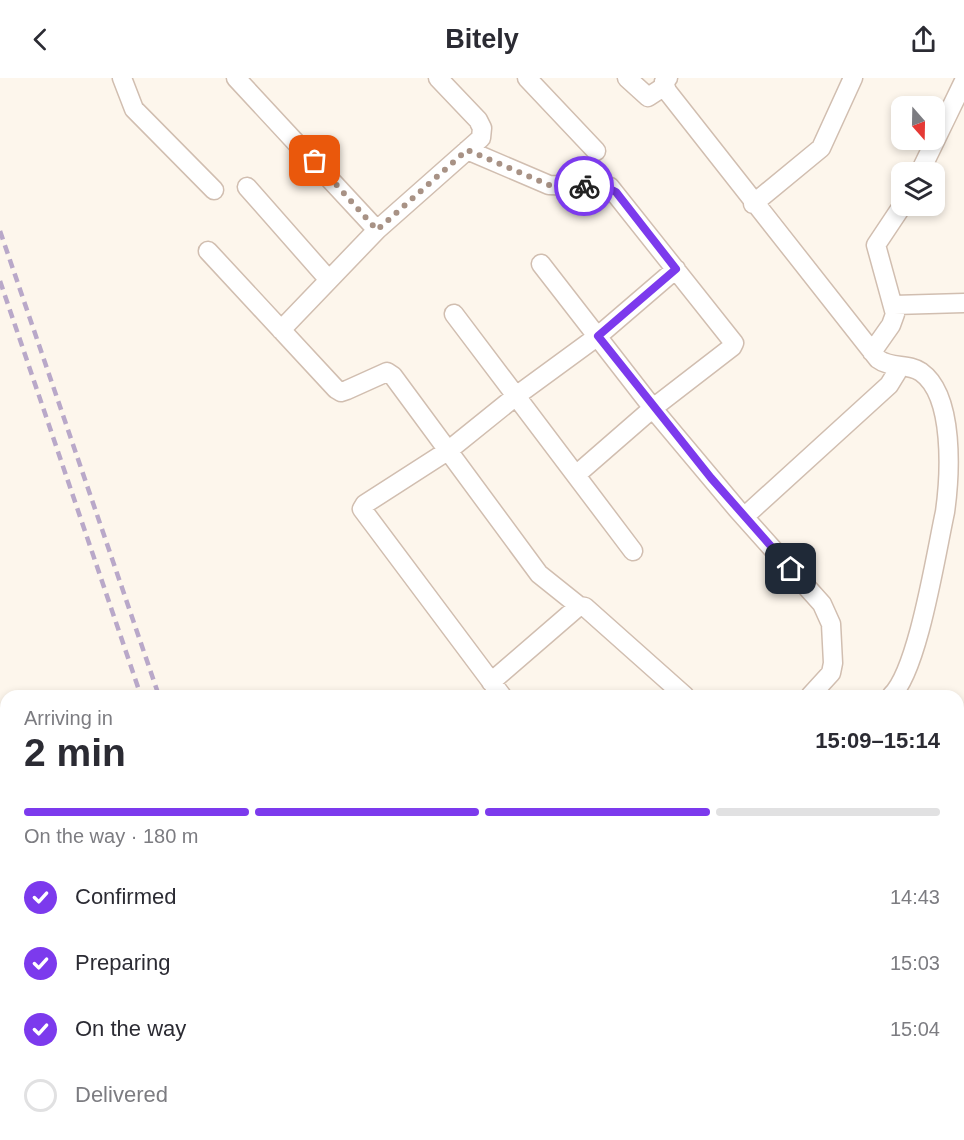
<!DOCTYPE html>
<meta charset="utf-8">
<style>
body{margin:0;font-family:Arial,sans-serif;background:#f7f7f7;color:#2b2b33;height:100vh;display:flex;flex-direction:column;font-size:22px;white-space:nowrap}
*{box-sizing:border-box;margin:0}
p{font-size:20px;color:#7c7c81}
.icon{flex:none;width:33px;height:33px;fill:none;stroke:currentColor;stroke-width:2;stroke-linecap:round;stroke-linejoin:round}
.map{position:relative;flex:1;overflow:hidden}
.sheet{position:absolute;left:0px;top:612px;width:964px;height:450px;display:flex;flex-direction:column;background:#fff;border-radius:18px 18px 0 0;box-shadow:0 3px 9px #0003}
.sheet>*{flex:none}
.needle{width:39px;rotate:160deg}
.controls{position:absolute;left:891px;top:18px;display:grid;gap:12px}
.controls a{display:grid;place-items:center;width:54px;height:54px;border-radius:12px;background:#fff;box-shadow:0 3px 9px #0003;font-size:30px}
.pin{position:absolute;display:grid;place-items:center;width:51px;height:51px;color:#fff;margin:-26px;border-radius:12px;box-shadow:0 3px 9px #0006}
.courier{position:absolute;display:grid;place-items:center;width:60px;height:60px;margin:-30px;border:4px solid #7c3aed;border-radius:50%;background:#fff;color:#222;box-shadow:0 2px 8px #0007}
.head em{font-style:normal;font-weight:700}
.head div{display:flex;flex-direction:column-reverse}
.head{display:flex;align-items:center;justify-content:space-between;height:102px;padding:0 24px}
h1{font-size:39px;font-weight:700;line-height:45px}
.bar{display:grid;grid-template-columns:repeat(4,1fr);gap:9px 6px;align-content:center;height:72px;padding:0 24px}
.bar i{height:8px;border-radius:4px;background:#e1e1e2}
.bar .current{background:#7c3aed}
.bar p{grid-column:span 4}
ol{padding:0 24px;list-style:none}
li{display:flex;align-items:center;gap:18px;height:66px}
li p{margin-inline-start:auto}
li .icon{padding:6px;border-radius:50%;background:#7c3aed;color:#fff;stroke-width:4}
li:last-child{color:#7c7c81}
li i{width:33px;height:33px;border:3px solid #e1e1e2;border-radius:50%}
header{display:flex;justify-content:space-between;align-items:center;height:78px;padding:0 24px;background:#fff;font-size:27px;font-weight:700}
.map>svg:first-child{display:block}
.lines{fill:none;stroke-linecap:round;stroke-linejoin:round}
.minor-casing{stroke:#d1beb0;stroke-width:21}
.path{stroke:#d9b8a5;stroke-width:4;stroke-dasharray:1.5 4.5;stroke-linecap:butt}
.minor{stroke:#fff;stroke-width:18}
.rail{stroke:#b9a8c9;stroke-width:4.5;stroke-dasharray:9 6;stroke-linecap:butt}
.done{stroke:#a89285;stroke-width:6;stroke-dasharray:0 10.8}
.route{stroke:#7c3aed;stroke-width:8}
</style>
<header><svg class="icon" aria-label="back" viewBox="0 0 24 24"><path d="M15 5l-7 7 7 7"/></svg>Bitely<svg class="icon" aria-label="share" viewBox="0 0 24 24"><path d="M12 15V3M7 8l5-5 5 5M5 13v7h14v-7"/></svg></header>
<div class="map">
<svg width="964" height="1062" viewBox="0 0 964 1062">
<rect width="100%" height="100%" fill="#fdf6ec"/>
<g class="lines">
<defs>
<path id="minor" d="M122,0L134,31L214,112
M236,0L377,152
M527,0L596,73
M627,0L648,19L665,8
M668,0L664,4L667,13L878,281C891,291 909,285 921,294C955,318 950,398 945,434C936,475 918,593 891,618
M467,72L549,107L610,109L734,265L732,269L653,330L576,397
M920,94L964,3
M247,109L329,202
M753,126L821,70L853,0
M208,173L336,311L341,314L347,312L387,294L393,298L539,496L579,528
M541,186L659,338L737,431L822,526L831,546L833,585L831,595L810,618
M894,227L964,225
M454,236L633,473
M281,252L377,152L481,60L482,50L478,42L438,0
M872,274L891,247L895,236L876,167L902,128
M744,439L889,307L897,294L894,288
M491,604L579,528L585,529L685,618
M502,618L362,431L365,426L449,372L516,318L598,258L676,191
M958,796L964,803
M959,919L964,928
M942,1056L945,1062
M746,1062L752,1056"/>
</defs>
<use href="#minor" class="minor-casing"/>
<path class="path" d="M0,785L6,782
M189,1056L192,1062"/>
<use href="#minor" class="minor"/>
<path class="rail" d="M0,153L159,618
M0,203L141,618
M300,1056L302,1062
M319,1056L321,1062"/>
</g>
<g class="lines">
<path class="done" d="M315,83L377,152L467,72L549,107L584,108"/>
<path class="route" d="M584,108L602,107L616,114L676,191L598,258L711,400L791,491"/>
</g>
</svg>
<div class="controls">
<a><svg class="needle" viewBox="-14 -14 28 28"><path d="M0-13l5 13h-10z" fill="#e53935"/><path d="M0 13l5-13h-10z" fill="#7c7c81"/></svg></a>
<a><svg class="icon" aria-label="layers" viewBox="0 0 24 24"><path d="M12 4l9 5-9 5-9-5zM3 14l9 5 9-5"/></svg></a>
</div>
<div class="pin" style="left:315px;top:83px;background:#ea580c"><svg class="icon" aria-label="bag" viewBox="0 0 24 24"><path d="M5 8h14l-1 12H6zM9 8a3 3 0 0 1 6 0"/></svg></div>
<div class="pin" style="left:791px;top:491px;background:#1f2937"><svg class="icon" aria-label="home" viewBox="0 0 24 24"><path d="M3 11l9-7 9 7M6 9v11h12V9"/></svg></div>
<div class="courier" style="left:584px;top:108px"><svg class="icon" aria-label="bike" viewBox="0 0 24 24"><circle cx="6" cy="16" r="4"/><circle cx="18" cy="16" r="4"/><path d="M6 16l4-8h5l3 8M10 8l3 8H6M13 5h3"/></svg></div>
<section class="sheet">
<div class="head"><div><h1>2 min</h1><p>Arriving in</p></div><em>15:09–15:14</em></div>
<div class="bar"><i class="current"></i><i class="current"></i><i class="current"></i><i></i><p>On the way · 180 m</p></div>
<ol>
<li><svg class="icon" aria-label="check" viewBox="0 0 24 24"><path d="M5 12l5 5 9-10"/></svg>Confirmed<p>14:43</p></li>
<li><svg class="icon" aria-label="check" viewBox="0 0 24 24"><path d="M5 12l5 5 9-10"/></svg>Preparing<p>15:03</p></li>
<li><svg class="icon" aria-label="check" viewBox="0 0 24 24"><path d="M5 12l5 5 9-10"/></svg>On the way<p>15:04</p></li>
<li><i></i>Delivered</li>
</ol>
</section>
</div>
